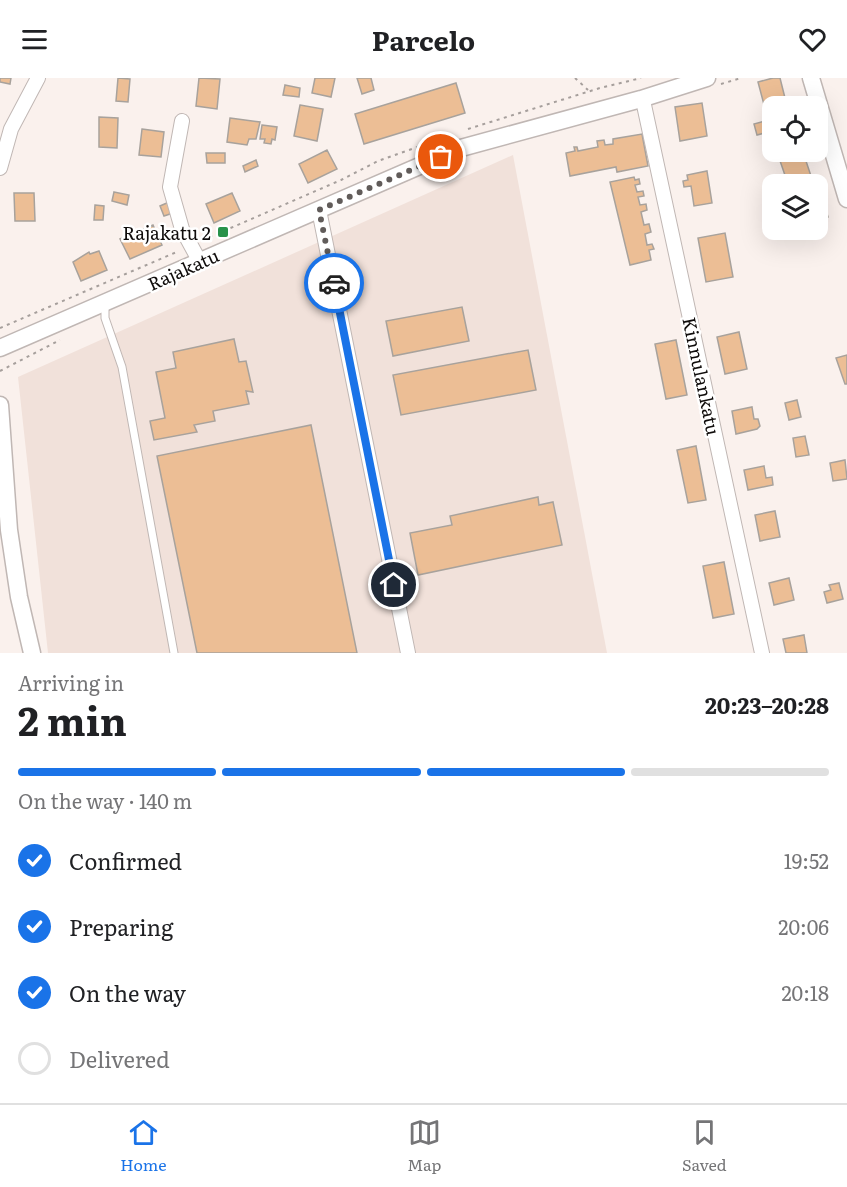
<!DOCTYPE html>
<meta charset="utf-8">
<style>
body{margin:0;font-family:Literata,serif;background:#f2f2f2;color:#202124;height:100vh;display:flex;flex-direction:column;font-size:22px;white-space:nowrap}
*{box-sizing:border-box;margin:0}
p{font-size:20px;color:#757577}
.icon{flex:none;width:33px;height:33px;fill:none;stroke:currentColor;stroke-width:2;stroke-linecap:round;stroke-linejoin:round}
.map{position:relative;height:575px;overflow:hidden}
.details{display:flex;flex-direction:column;background:#fff;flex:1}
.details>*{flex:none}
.buttons{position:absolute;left:762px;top:18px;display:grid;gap:12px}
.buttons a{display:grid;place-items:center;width:66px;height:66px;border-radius:12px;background:#fff;box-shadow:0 6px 24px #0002;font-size:30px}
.pin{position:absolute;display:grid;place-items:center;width:51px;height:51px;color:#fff;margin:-26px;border:3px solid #fff;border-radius:50%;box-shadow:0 2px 6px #0007}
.courier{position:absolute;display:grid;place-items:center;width:60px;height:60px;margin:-30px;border:4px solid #1a73e8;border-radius:50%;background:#fff;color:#222;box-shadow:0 2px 8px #0007}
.head em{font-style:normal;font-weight:700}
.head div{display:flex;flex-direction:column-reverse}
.head{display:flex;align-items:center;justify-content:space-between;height:102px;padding:0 18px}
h1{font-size:39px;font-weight:700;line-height:45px}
.bar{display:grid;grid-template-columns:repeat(4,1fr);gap:9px 6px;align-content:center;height:72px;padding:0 18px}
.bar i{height:8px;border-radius:4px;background:#e0e0e0}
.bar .current{background:#1a73e8}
.bar p{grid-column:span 4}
ol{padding:0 18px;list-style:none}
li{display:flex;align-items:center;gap:18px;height:66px}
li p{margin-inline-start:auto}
li .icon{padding:6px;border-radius:50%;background:#1a73e8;color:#fff;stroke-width:4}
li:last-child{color:#757577}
li i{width:33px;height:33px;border:3px solid #e0e0e0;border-radius:50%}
header{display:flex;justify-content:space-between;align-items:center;height:78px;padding:0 18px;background:#fff;font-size:27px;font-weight:700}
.dock{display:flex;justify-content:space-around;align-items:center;height:84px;border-top:2px solid #e0e0e0;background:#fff;font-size:16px;color:#757577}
.dock a{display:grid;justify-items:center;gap:3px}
.dock .current{color:#1a73e8}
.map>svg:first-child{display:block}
.built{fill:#f1e1da}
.building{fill:#ecbe95;stroke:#a8a29c;stroke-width:1.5}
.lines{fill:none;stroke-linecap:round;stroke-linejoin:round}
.service-casing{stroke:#c0b7b4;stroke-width:9}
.minor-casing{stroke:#c0b7b4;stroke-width:16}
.tertiary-casing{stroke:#c0b7b4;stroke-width:19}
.path{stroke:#a69f9c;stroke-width:2;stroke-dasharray:3 4.5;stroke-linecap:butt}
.service{stroke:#fff;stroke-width:7}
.minor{stroke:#fff;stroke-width:14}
.tertiary{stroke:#fff;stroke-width:16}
.done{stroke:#615c5a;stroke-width:6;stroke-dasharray:0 10.8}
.route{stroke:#1a73e8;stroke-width:8}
.poi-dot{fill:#28924a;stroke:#fff;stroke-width:2}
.labels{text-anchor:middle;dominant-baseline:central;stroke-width:5;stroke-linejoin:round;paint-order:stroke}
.poi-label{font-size:18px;fill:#0f0c0b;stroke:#fff;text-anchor:end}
.street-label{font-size:18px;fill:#0f0c0b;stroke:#fff}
</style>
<header><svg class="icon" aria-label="menu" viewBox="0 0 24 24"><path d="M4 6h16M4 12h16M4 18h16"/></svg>Parcelo<svg class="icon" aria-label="heart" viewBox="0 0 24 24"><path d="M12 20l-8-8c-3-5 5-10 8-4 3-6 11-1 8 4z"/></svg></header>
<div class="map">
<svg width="847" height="575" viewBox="0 0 847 575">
<rect width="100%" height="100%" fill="#faf1ed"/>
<path class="built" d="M513,77L607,575H48L18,299Z"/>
<path class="building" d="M0,0H11L10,6L0,4Z
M118,0L130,1L128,24L116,23Z
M199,0L220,1L217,31L196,28Z
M315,0H335L331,19L312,15Z
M357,0H371L374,12L362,16Z
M773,0H780L787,28H772V37L767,38L758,4Z
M456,5L465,35L364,66L355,36Z
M285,7L300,10L299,19L283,17Z
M702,25L707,58L680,63L675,29Z
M300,27L323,31L317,63L294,58Z
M99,39L118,40L117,70L99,69Z
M230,40L260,44L256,61H249L247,67L227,64Z
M772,41V53L757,57L754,46Z
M262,47L277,49L275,62L272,61L271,66L264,65L265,61H260Z
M142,51L164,54L161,79L139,77Z
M642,56L648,88L617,94L616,89L570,98L566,75L575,73L574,69H577L578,73L598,69L597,63L604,62L605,67L613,66V61Z
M327,72L337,91L308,105L299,86Z
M777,74H803L811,98L788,106Z
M206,75H225V85H207Z
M256,82L258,88L245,94L243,88Z
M707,93L712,125L694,128L691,108L684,109L683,103L688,102L687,97Z
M634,99L635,102L639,101L640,106L635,107L637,114L643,113L644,118L638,119L640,127L646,126L647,132L641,134L644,147L649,146L651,154L645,156L647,167L652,166L654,171L649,172L651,182L630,187L610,104Z
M114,114L129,117L127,127L112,123Z
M14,115H34L35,143H15Z
M232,115L240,133L214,145L206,126Z
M821,115L828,139L818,142V116Z
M169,124L173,135L164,138L160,128Z
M95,127L104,128L103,142H94Z
M153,147L162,167L130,181L120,161Z
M725,155L733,199L706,204L698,160Z
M99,173L107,192L81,203L73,184L89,174L90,176Z
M462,229L469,263L393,278L386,243Z
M739,254L747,291L725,296L717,259Z
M234,261L239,284L246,283L253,314L246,313L249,326L213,333L215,343L194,347L197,354L154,362L150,343L165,340L156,294L176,290L173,274Z
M676,262L687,317L666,321L655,266Z
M528,272L536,312L401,337L393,297Z
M847,277V306H845L836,280Z
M797,322L801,339L789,342L785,325Z
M752,329L754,341H758L760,348L757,351L736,356L732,333Z
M311,347L357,575H197L157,378Z
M805,358L809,377L796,379L793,360Z
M696,368L706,422L688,425L677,372Z
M845,382L847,401L833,403L830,385Z
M764,388L766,400L772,399L773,407L748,412L744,392Z
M538,419L539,427L553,424L562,467L418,497L410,455L452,447L450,438Z
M775,433L780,459L760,463L755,437Z
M724,484L734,536L713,540L703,488Z
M789,500L794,522L774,527L769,505Z
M839,505L843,521L827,525L824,514L831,512L829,507Z
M804,557L807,575H786L783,561Z"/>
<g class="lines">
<defs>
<path id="service" d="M105,225V240L122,289L174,575"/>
<path id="minor" d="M641,21L644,27L762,575
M182,43L170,109L182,151L200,184
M0,90L11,51L38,0
M319,132L408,575"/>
<path id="tertiary" d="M811,0L847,121
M0,270L461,70L641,21L707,0
M0,327L9,452L19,519L32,575"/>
</defs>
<use href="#service" class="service-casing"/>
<use href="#minor" class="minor-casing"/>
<use href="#tertiary" class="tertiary-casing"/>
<path class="path" d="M575,0L588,12
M721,6L741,0
M468,51L600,10L641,0
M203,162L341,102L378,83L440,61
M0,250L179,173
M0,293L60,262"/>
<use href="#service" class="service"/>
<use href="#minor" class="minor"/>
<use href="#tertiary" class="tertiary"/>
</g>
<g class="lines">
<path class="done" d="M334,205L319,132L441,79"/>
<path class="route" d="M334,205L394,507"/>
</g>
<rect class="poi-dot" x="217" y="148" width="12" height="12" rx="3"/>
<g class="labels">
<g class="poi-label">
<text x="211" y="154">Rajakatu 2</text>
</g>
<g class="street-label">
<text transform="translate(183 191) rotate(-24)">Rajakatu</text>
<text transform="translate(702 298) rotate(78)">Kinnulankatu</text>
</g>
</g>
</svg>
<div class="buttons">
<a><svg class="icon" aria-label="locate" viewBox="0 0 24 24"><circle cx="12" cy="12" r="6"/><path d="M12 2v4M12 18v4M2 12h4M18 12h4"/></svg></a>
<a><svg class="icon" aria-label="layers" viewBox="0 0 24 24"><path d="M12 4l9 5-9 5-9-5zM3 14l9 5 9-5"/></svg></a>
</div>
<div class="pin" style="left:441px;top:79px;background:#ea580c"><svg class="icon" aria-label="bag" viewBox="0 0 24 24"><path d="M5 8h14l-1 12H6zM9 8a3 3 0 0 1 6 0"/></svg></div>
<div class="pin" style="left:394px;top:507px;background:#1f2937"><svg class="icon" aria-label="home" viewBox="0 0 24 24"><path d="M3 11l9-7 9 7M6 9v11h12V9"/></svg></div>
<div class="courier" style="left:334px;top:205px"><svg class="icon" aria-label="car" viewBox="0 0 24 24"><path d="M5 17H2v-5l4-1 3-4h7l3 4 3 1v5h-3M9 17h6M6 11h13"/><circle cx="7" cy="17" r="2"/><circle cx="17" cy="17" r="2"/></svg></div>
</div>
<section class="details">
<div class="head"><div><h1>2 min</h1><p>Arriving in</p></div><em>20:23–20:28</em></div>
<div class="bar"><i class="current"></i><i class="current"></i><i class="current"></i><i></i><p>On the way · 140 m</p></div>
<ol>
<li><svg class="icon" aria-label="check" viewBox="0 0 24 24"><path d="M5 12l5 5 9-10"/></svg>Confirmed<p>19:52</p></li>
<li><svg class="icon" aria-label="check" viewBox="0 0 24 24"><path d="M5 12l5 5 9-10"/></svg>Preparing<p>20:06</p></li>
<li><svg class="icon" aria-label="check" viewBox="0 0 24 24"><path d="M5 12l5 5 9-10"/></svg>On the way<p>20:18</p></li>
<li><i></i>Delivered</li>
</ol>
</section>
<nav class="dock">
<a class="current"><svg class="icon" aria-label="home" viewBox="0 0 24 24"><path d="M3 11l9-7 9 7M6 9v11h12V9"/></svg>Home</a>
<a><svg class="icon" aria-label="map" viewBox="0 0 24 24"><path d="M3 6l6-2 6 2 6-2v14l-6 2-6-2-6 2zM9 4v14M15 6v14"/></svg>Map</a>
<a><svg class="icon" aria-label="saved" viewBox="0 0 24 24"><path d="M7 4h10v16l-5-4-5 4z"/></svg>Saved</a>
</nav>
